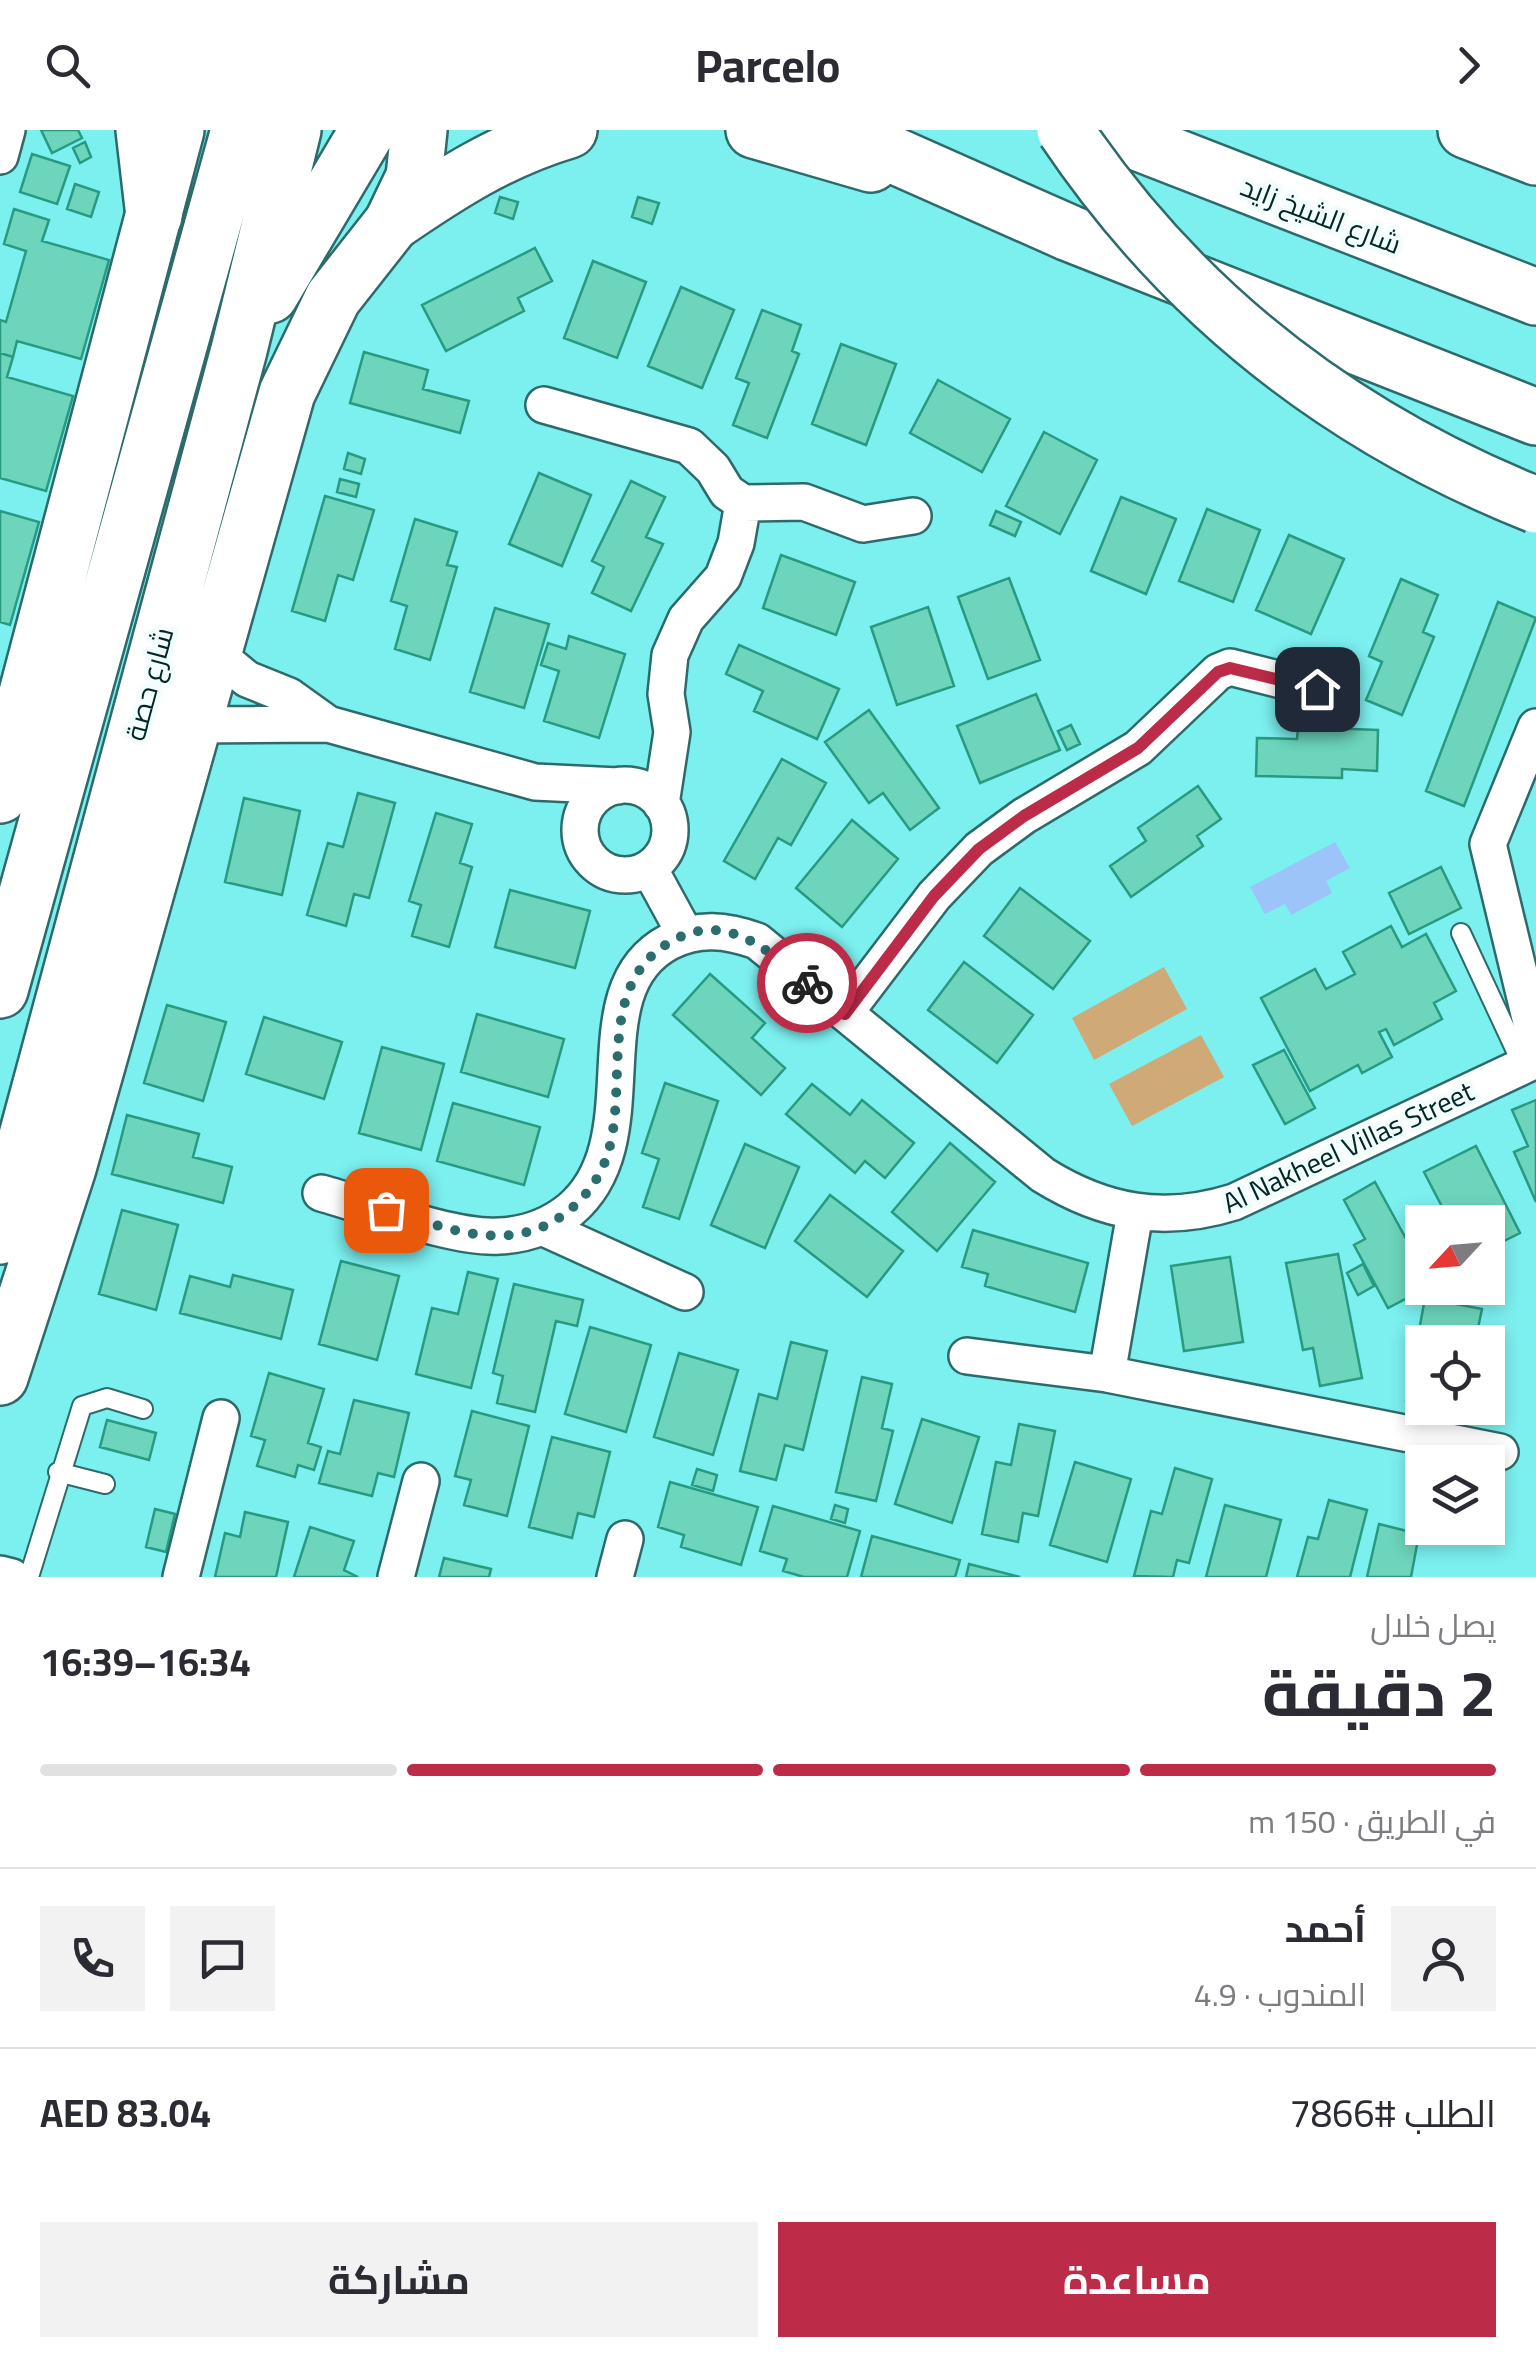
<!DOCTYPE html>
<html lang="ar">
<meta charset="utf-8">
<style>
body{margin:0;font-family:Georgia,Cairo,serif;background:#f2f2f3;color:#2b2b33;direction:rtl;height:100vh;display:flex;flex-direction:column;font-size:38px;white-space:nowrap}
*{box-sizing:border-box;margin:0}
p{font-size:32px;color:#7c7c81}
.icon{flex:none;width:55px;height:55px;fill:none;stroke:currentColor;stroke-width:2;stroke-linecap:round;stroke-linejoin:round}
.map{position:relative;height:1447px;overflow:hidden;direction:ltr}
.details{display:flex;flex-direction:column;background:#fff;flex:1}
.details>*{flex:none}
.needle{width:65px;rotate:244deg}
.fabs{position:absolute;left:1405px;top:1075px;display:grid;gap:20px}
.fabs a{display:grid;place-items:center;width:100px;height:100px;border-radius:0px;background:#fff;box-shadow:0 5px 15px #0003;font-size:50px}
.pin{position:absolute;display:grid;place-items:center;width:85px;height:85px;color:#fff;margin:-42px;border-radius:20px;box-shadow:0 5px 15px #0006}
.courier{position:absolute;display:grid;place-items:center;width:100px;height:100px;margin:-50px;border:8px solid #bc2b48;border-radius:50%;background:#fff;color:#222;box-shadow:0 2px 12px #0007}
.head em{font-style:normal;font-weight:700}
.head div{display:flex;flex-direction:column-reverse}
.head{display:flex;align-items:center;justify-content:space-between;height:170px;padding:0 40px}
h1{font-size:65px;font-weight:700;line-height:75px}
.bar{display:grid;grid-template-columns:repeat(4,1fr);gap:15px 10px;align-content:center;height:120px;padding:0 40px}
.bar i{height:12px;border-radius:8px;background:#e1e1e2}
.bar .selected{background:#bc2b48}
.bar p{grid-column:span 4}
.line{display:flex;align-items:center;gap:25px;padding:0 40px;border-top:2px solid #e1e1e2}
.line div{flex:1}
.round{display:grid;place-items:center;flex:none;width:105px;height:105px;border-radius:0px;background:#f2f2f3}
.button{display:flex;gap:20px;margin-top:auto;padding:20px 40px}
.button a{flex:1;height:115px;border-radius:0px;background:#bc2b48;color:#fff;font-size:40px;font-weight:700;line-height:115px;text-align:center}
.button a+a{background:#f2f2f3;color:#2b2b33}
header{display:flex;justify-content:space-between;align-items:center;height:130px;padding:0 40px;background:#fff;font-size:45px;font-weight:700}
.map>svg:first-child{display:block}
.green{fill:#cfaa77}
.water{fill:#9cc4f8}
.building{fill:#6cd5bb;stroke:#289a82;stroke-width:2.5}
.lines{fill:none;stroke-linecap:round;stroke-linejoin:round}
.service-casing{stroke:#2d6b6b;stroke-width:22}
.minor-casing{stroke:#2d6b6b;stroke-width:40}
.primary-casing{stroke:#2d6b6b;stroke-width:60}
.motorway-casing{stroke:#2d6b6b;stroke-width:60}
.service{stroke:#fff;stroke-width:18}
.minor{stroke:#fff;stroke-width:35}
.primary{stroke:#fff;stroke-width:55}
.motorway{stroke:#fff;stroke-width:55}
.motorway-bridge-casing{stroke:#2d6b6b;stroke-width:60;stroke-linecap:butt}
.motorway-bridge{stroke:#fff;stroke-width:55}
.done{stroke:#2c6e6e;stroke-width:10;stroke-dasharray:0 18}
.route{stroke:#bc2b48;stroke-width:12}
.labels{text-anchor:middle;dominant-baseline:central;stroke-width:10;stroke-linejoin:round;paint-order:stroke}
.street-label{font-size:28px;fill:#012828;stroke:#f3fdfc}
</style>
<header><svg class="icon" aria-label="forward" viewBox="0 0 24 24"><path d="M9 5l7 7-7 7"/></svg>Parcelo<svg class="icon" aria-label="search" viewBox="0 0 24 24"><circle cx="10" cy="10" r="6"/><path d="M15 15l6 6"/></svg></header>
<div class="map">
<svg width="1536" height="1447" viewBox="0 0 1536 1447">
<rect width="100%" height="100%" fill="#7cefef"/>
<path class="green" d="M1164,837L1187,879L1094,930L1072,888Z
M1201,905L1224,947L1132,996L1109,954Z"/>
<path class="water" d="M1335,712L1350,738L1326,751L1332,763L1291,785L1285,774L1265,784L1250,757Z"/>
<path class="building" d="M41,0H78L82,8L52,23Z
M85,12L91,27L80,33L73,18Z
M32,24L70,36L57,74L20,62Z
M75,54L99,62L91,87L67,79Z
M500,67L518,72L513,89L495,83Z
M638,67L659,73L652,94L632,87Z
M14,79L49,90L42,111L109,130L81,229L17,211L13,227L0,223V190L6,192L26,121L4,114Z
M535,118L552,151L518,168L524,181L446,221L422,175Z
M593,131L646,152L617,228L564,208Z
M681,157L734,180L702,258L648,236Z
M762,180L801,195L792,221L799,224L767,308L733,295L749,253L736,248Z
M841,214L896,234L866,315L812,294Z
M364,222L428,240L423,259L469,271L460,303L350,273Z
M0,223L13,227L7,247L73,266L46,361L0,348Z
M938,250L1010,289L982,342L910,303Z
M1044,302L1097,330L1060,404L1006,376Z
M348,323L365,329L361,344L344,339Z
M539,343L591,365L562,436L509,414Z
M340,349L359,354L356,367L337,362Z
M631,351L665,367L646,407L663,414L631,481L592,463L604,437L592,431Z
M325,366L374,380L353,450L338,445L325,491L292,481Z
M1121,367L1176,389L1146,464L1091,441Z
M1207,379L1260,400L1233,472L1179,451Z
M0,381L39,392L10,495L0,492Z
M996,381L1021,392L1015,406L990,395Z
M415,389L457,402L447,435L457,437L430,530L395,519L407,476L391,471Z
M1289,405L1344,429L1311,504L1256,480Z
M781,425L855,452L836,505L763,478Z
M1009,448L1040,530L988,549L958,467Z
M1401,449L1438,465L1423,502L1434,507L1402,585L1366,570L1382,532L1369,526Z
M1498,472L1536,488L1464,676L1426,661Z
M928,477L954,556L897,575L871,497Z
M495,478L549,494L524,578L470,562Z
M569,506L625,524L599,608L544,591L559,541L541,535L548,513L566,519Z
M739,515L839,559L817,609L754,581L763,561L726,544Z
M1036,564L1060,620L980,653L957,596Z
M869,580L939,678L910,700L883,663L869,673L825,612Z
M1071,595L1080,614L1067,620L1058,601Z
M1298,597L1378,600L1377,641L1342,639V648L1256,646L1257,608L1297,609Z
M782,629L826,653L791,715L778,708L755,749L724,731Z
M1198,656L1221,689L1197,706L1203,716L1131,767L1110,736L1146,711L1138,698Z
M358,663L395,673L369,768L354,764L346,796L307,785L328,713L343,717Z
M244,668L300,681L282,765L225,752Z
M436,683L472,694L460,733L472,737L449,817L412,806L421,775L409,771Z
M852,690L898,729L842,797L796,758Z
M1441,737L1461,778L1409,804L1389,763Z
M1020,758L1090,811L1053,859L984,806Z
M510,760L590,781L575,838L495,817Z
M1391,796L1402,817L1426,804L1456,861L1434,873L1442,889L1394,915L1386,899L1379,902L1392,927L1362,943L1358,935L1310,961L1261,868L1315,839L1326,859L1355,844L1343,822Z
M964,832L1033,885L997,933L928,880Z
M710,844L765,893L752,908L785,938L761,965L673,885Z
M167,875L226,892L203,971L144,953Z
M477,884L564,909L548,967L461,942Z
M264,887L342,912L324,969L246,944Z
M382,917L444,934L421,1020L359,1003Z
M1284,920L1315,978L1285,994L1253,935Z
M665,953L718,971L679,1089L643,1077L659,1029L642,1023Z
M812,954L850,985L862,970L914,1013L885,1048L865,1031L855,1043L786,984Z
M1536,970V1072L1514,1022L1528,1016L1512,980Z
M453,973L540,997L524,1055L437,1031Z
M127,985L199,1004L193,1027L232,1037L223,1073L112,1044Z
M950,1013L995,1052L937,1121L892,1082Z
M745,1014L799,1037L765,1118L711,1095Z
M1476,1016L1520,1103L1488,1119V1092H1450L1424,1042Z
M1375,1052L1422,1138L1426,1158L1388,1178L1354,1115L1365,1109L1344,1070Z
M830,1065L903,1121L867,1167L795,1111Z
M122,1080L178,1095L156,1180L99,1164Z
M973,1100L1088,1133L1075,1182L985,1156L988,1144L962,1137Z
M1338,1124L1362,1248L1320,1256L1313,1218L1303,1220L1286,1133Z
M1230,1127L1243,1212L1184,1221L1171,1136Z
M341,1131L399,1146L377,1230L319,1214Z
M1363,1134L1374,1156L1358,1165L1347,1143Z
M468,1142L498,1149L471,1258L416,1244L432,1178L458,1184Z
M233,1145L293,1160L281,1209L180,1183L190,1146L230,1157Z
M514,1154L583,1170L577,1196L556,1191L535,1282L497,1273L503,1246L493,1243Z
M1425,1168L1482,1179L1475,1212H1422V1274L1406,1271Z
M590,1197L651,1215L626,1302L565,1284Z
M791,1212L827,1221L803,1320L785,1315L776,1350L740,1341L759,1264L777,1269Z
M679,1223L738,1240L713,1325L654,1307Z
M269,1243L324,1259L308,1313L321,1317L314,1340L298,1335L295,1347L257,1336L265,1310L251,1306Z
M862,1247L892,1254L882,1298L893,1301L876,1371L836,1362Z
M354,1270L409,1283L394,1347L378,1343L372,1366L319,1353L328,1321L340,1324Z
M472,1281L529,1296L507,1386L464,1375L471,1350L455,1346Z
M922,1289L979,1307L952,1393L895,1374Z
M107,1290L156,1303L149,1330L100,1317Z
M1019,1294L1055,1301L1038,1386L1023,1383L1018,1412L982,1404L996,1332L1011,1335Z
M552,1307L610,1322L594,1387L578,1383L572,1408L529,1397Z
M1075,1332L1131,1349L1107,1432L1050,1415Z
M1175,1338L1212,1349L1189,1433L1177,1430L1173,1447L1134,1446L1151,1381L1162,1384Z
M697,1339L717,1345L713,1361L692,1355Z
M670,1352L758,1377L741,1435L681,1417L684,1405L658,1397Z
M1329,1370L1367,1380L1350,1447H1297L1308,1407L1318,1409Z
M835,1375L848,1379L845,1393L831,1389Z
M1225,1375L1281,1390L1266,1447H1206Z
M773,1376L860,1401L847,1447H804L783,1441L787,1429L760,1421Z
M155,1379L175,1384L166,1422L146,1417Z
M245,1382L288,1392L276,1447H215L225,1403L240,1407Z
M1379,1394L1419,1404L1411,1447H1367Z
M310,1397L354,1411L344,1440L358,1447H294Z
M872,1406L960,1430L955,1447H861Z
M444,1428L491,1439L489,1447H439Z
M969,1434L1020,1447H966Z"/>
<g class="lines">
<defs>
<path id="service" d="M1461,803L1523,936
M58,1342L105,1354
M29,1447L82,1276L107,1268L143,1279"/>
<path id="minor" d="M0,26L7,0
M544,275L689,316L713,339L727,362L743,373L804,372L863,394L913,386
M214,522L247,549L289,566L328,594L535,652L618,656
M193,595L328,594
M1536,597L1488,714L1536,913
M580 700a45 45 0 1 1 90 0a45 45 0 1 1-90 0Z
M661,674L672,602L666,564L670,525L686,489L723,447L736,413L743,373
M649,738L685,804
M845,883L934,766L979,719L1024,686L1138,618L1218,542L1230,537L1317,559
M321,1063C369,1076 453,1109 499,1106C525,1105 550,1096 570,1080C654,1010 576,861 669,812C699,797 726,800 757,811L1043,1045C1104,1083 1164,1094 1234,1072L1536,930
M542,1097L685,1162
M967,1226L1107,1244L1500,1322
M1107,1244L1135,1083
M0,1444L12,1447
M181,1447L221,1288
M396,1447L421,1351
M615,1447L625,1409"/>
<path id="primary" d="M270,165L368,0
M0,665L176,0
M0,860L239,0
M0,1106L239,220L293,0
M0,1247L68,1038L287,263L333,168L392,93L414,47L419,0"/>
<path id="motorway" d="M144,0L154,86
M754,0L871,34
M837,0L1069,103L1536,287
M1106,0L1536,167
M1466,0L1536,27
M392,93C449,54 501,20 569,0"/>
</defs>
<use href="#service" class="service-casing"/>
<use href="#minor" class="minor-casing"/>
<use href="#primary" class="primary-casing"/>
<use href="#motorway" class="motorway-casing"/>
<use href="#service" class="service"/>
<use href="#minor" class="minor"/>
<use href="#primary" class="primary"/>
<use href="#motorway" class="motorway"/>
<defs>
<path id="motorway-bridge" d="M1065,0C1182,174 1342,298 1536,375"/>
</defs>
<use href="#motorway-bridge" class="motorway-bridge-casing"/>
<use href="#motorway-bridge" class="motorway-bridge"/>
</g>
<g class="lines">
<path class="done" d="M386,1080C436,1094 491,1119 542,1097C572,1084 597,1057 607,1026C631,954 591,848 680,807C731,784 771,823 807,853"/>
<path class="route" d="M807,853L845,884L934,766L979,719L1024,686L1138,618L1218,542L1230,538L1317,559"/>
</g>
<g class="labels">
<g class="street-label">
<text transform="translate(1321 85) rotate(21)">شارع الشيخ زايد</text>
<text transform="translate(149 554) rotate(-75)">شارع حصة</text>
<text transform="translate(1348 1017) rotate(-25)">Al Nakheel Villas Street</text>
</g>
</g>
</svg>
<div class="fabs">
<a><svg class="needle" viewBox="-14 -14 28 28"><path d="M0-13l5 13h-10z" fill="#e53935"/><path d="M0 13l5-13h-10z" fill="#7c7c81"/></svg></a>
<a><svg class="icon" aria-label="locate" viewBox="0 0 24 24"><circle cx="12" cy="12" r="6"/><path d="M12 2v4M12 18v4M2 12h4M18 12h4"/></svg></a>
<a><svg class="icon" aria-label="layers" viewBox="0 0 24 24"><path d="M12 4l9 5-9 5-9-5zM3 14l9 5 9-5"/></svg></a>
</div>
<div class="pin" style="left:386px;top:1080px;background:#ea580c"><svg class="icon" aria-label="bag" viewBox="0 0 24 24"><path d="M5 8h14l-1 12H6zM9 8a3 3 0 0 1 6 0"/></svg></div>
<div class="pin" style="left:1317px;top:559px;background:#1f2937"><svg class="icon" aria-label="home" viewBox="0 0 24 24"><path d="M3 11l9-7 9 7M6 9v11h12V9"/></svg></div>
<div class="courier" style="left:807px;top:853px"><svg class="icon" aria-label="bike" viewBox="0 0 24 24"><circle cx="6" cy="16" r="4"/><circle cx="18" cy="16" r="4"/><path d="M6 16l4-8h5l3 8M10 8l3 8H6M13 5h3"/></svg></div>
</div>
<section class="details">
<div class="head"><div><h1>2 دقيقة</h1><p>يصل خلال</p></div><em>16:34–16:39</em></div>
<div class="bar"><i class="selected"></i><i class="selected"></i><i class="selected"></i><i></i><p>في الطريق · 150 m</p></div>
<div class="line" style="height:180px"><a class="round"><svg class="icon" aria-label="person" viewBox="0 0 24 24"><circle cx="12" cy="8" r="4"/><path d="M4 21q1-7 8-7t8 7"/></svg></a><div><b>أحمد</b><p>المندوب · 4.9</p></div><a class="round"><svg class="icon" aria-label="chat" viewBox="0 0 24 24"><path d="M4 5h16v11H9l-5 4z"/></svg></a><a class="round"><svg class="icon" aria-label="phone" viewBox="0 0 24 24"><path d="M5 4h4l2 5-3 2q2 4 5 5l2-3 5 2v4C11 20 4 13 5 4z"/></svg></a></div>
<div class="line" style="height:130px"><div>الطلب #7866</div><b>AED 83.04</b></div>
<div class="button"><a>مساعدة</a><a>مشاركة</a></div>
</section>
